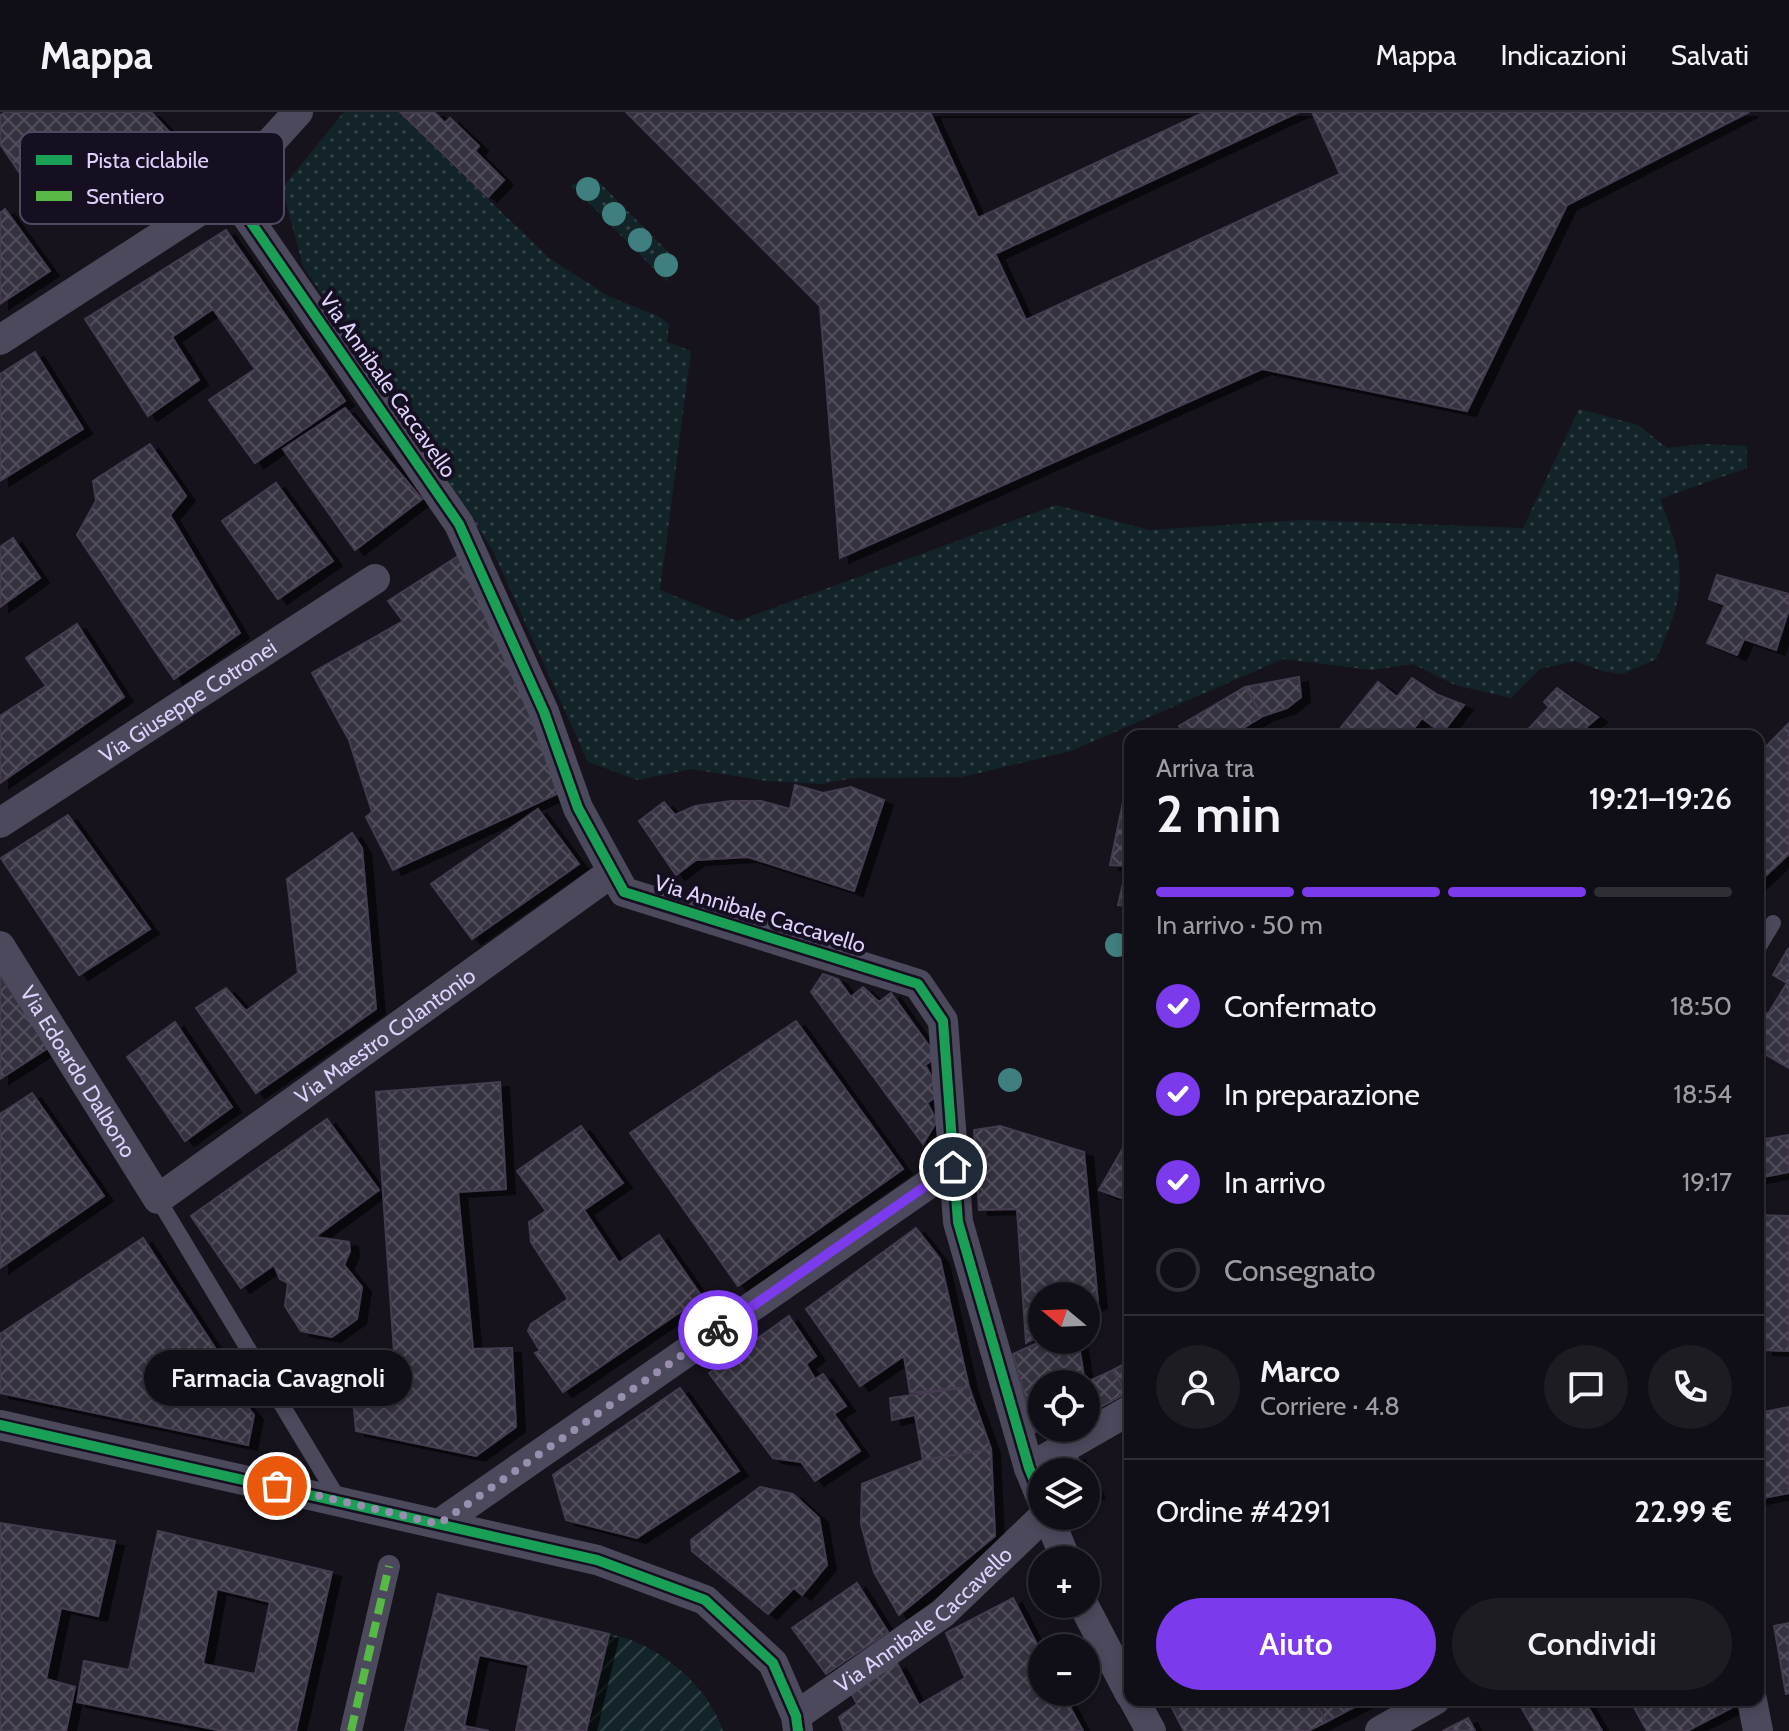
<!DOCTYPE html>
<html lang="it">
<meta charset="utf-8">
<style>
body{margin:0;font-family:Cabin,sans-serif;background:#1e1c23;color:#f1f3f6;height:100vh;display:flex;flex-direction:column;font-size:30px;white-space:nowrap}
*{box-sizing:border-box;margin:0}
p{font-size:26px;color:#9c9ca1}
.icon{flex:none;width:44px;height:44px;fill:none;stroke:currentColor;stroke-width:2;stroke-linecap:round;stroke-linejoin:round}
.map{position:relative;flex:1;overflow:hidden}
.drawer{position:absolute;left:1124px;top:618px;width:640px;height:976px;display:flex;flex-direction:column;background:#100e16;border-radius:16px;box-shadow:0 4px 12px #0003,0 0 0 2px #302e35}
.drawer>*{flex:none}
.needle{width:52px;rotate:289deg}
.fabs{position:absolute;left:1028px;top:1170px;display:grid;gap:16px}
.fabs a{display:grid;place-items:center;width:72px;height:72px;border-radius:50%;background:#100e16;box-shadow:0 4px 12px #0003,0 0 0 2px #302e35;font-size:40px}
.pin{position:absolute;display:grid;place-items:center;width:68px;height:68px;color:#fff;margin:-34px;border:4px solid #fff;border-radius:50%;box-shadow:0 2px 8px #0007}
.courier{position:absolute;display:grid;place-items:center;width:80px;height:80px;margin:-40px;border:6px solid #7c3aed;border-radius:50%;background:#fff;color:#222;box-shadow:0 2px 10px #0007}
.bubble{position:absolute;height:56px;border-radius:28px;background:#100e16;box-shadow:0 4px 12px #0003,0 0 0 2px #302e35;font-size:26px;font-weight:600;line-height:56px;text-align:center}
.head em{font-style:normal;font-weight:600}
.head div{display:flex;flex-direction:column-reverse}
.head{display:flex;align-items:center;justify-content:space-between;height:136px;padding:0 32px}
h1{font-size:52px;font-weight:600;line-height:60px}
.bar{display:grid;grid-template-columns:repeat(4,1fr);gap:12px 8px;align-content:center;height:96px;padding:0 32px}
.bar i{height:10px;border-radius:6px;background:#302e35}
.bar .selected{background:#7c3aed}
.bar p{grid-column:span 4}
.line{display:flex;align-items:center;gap:20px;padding:0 32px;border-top:2px solid #302e35}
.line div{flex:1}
.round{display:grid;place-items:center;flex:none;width:84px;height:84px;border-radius:42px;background:#1e1c23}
ol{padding:0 32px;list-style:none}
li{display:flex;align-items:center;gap:24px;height:88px}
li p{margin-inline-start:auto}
li .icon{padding:8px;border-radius:50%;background:#7c3aed;color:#fff;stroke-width:4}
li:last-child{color:#9c9ca1}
li i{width:44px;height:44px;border:4px solid #302e35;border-radius:50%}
.primary-button{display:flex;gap:16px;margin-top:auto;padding:16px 32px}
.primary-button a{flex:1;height:92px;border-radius:48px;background:#7c3aed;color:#fff;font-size:32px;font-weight:600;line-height:92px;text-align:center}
.primary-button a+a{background:#1e1c23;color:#f1f3f6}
header{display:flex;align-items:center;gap:48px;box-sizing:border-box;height:112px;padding:0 40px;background:#100e16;border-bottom:2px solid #302e35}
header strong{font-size:38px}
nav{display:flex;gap:44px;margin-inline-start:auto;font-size:28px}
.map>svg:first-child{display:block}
.grass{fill:url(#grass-dots)}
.garden{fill:url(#garden-furrows)}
.building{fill:url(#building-cross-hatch);stroke:#443d50;stroke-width:2;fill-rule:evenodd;filter:url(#shadow)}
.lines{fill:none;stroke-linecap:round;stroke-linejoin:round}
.service{stroke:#4c495d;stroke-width:16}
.pedestrian{stroke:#4c495d;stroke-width:22}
.minor{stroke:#4c495d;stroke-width:30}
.quiet{stroke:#58b947;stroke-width:8;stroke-dasharray:16 8;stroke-linecap:butt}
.cycleway-casing{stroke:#150f21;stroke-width:15}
.cycleway{stroke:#1a9f57;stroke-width:10}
.tree{fill:#407f7f}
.done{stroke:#988eae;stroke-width:8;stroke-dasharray:0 14.4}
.route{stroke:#7c3aed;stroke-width:10}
.labels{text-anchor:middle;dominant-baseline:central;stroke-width:8;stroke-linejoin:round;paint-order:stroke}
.street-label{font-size:22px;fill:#ded1fc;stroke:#150f21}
.key{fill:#150f21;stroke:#514963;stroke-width:2}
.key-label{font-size:22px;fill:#ded1fc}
</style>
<header>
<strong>Mappa</strong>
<nav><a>Mappa</a><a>Indicazioni</a><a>Salvati</a></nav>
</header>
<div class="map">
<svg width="1789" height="1619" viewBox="0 0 1789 1619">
<defs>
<pattern id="grass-dots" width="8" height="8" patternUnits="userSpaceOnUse" patternTransform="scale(2)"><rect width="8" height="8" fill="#132428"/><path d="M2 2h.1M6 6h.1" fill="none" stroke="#354348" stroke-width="1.8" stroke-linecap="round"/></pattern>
<pattern id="garden-furrows" width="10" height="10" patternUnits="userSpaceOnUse" patternTransform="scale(2)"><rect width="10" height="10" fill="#132428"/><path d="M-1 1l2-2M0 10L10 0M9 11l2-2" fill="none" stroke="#354348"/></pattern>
<pattern id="building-cross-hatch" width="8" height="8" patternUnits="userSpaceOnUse" patternTransform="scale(2)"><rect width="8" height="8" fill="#36313f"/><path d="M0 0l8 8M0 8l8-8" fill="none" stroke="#534e5c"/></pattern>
<filter id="shadow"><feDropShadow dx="9" dy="5" stdDeviation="0" flood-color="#0009"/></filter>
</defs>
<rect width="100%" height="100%" fill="#16131d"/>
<path class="grass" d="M344,0H398L549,146L610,185L660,205L669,212L667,230L691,239L660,478L737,509L1056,393L1149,418L1305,408L1523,416L1579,297L1638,313L1667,336L1705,332L1747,334V356L1660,387C1687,456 1687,480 1656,547L1623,562L1602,559L1575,549L1540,557L1511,586L1455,573L1413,552L1372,558L1283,547L1071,639L962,665L853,666L821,672L767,669L691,657L638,668L588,650L492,437L303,154L282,76Z
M596,67L673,145L667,170L571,73Z"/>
<path class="garden" d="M609,1522C656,1530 708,1573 723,1619H586Z"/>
<path class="building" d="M6,0H151L199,52L114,105L72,34L19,60L0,32V3Z
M434,0L445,11L450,6L479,34L475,39L504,68L488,85L401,1Z
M626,0H1749L1567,93L1467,299L1262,257L840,446L820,194Z
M930,0H1205L978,106Z
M1299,0H1312L1340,62L1026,208L995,142Z
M5,97L50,159L0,192V101Z
M226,118L345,289L255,351L209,288L255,257L213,197L172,225L199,268L148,304L85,207Z
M35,240L83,317L0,369V262Z
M345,296L422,387L355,438L283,337Z
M150,332L186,384L170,403L240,521L174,567L77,423L96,389L93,369Z
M276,371L333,449L278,487L222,409Z
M13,426L40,466L0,495V435Z
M463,441L539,618L557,682L393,758L366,705L372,700L349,628L312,561L403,509L388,489Z
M1717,463L1789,482V497L1776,538L1744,527L1737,543L1707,531L1725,493L1709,487Z
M77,512L124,585L0,671V604L46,574L26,546Z
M1299,565L1301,585L1287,596L1263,604L1245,575Z
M1412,566L1438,583L1464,593L1442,621L1422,606L1408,624H1334L1378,570L1397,585Z
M1245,575L1263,604L1230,624H1187L1179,614Z
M1557,576L1598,605L1583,618L1589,624H1522L1549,595L1544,590Z
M1789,611V742L1758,771V643Z
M1130,656V794L1118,793L1127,754L1110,753Z
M795,673L823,681L851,675L884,688L854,779L748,745L696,748L676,763L639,709L664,690L675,703L695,694L731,689H761L790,697Z
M538,697L579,752L472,827L431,772Z
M68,703L150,817L79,863L1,746Z
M352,721L362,736L376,897L256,981L196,896L226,876L246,899L298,861L287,767Z
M1788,837H1789V956L1758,938V896L1768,902L1787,871L1773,863Z
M823,862L838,867L851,885L863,875L879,890L891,881L937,945L925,953L941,981L927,991L937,1009L923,1032L811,880Z
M0,863L48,936L0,967Z
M796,909L903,1057L738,1174L630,1021Z
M175,910L232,995L185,1029L127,945Z
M500,970L506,1077L458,1080L473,1237L512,1236L516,1315L476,1344L356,1319L349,1244L394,1240L376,980Z
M32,981L104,1084L0,1156V1002Z
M327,1007L379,1078L315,1125L349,1130L350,1139L344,1153L362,1175L357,1207L332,1225L301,1219L285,1194L288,1171L280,1167L274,1153L241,1176L191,1104Z
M581,1014L623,1071L584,1098L619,1151L659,1123L702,1185L563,1280L535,1241L540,1239L528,1219L531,1212L568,1187L531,1130L529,1110L546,1099L517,1059Z
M1000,1014L1084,1040L1098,1191L1086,1198V1184H1042V1222L1026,1231L1017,1097L979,1098L974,1018Z
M1789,1023V1060L1758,1066V1028Z
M1130,1024V1089L1099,1078Z
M1758,1103L1789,1104V1239L1764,1238L1765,1225H1758Z
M916,1116L940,1147L969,1275L910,1281L904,1244L860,1274L806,1197Z
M143,1126L240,1274L237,1282L254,1303L248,1333L0,1281V1222Z
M789,1204L816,1244L806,1252L815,1267L823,1262L846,1294L834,1302L860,1339L815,1369L801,1350L773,1346L709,1261Z
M1044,1228H1078L1085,1271L1113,1258L1126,1281L1086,1303V1272H1042V1316H1049L1035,1320L1013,1242Z
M1130,1249V1279L1126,1281L1113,1258Z
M969,1275L991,1337L923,1348L915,1303L892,1308L890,1286Z
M680,1276L739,1359L637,1426L566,1408L553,1363Z
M1789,1295V1381L1758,1387V1301Z
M991,1337L995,1424L899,1503L874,1460L861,1412L862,1372L923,1348Z
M1076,1343L1085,1360H1054L1053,1357Z
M1086,1362L1096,1381L1086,1386Z
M760,1375L793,1382L819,1406L827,1453L802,1483L794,1476L768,1502L692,1439L691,1428Z
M0,1411L115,1429L98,1504L61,1496L46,1567L75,1575L66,1619H0Z
M158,1419L332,1460L296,1619H223L77,1590L84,1549L129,1558ZM217,1477L270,1490L255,1562L203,1552Z
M857,1471L888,1520L826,1562L792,1516Z
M438,1482L609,1522L586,1619H516L529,1553L479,1543L464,1614L489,1619H405Z
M1013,1486L1042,1542V1580H1062L1083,1619H844L839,1605L857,1592L849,1577L897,1551L919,1593L965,1566L946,1521Z
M1789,1511V1581L1786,1582L1774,1514Z
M1168,1588H1314L1326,1610L1308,1619H1184Z
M1314,1588H1368L1326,1610Z
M1517,1588H1584L1602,1619H1535Z
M1630,1588H1733L1735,1594L1687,1619H1647Z
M1468,1606L1475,1619H1443Z"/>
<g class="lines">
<path class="service" d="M1758,836L1773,811
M158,1087L339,1388"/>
<path class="pedestrian" d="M351,1619L389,1454"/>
<g class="minor">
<path d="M228,77L459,412L544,600L578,696L624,780L918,872L943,909L958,1110L1029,1356L1042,1388"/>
<path d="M0,228L201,98L228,77L298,0"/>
<path id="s1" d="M0,711L375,467"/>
<path id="s2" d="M0,834L158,1087L611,761"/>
<path d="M0,1313L597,1448L705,1488L773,1551L796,1604L798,1619"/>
<path d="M1029,1356L1130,1298"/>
<path d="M1048,1404L1066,1448"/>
<path d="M439,1412L953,1055"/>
<path d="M1083,1492L1130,1582"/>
<path d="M1134,1588L1151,1619"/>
<path d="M1752,1588L1758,1619"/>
<path id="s3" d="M796,1604L943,1501L1044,1404"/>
<path d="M1380,1619L1435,1588"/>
</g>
<path class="quiet" d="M351,1619L389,1454"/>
<defs>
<path id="cycleway" d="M228,77L459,412L544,600L578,696L624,780L918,872L943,909L958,1110L1029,1356L1042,1388
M0,1313L597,1448L705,1488L773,1551L796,1604L798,1619"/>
</defs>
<use href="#cycleway" class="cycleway-casing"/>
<use href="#cycleway" class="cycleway"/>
</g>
<g class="tree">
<circle cx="588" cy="77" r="12"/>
<circle cx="614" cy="102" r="12"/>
<circle cx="640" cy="128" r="12"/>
<circle cx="666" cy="153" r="12"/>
<circle cx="1117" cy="833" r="12"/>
<circle cx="1010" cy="968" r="12"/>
</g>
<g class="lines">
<path class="done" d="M277,1374L439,1412L718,1218"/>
<path class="route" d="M718,1218L953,1055"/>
</g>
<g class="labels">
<g class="street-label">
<text transform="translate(388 273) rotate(55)">Via Annibale Caccavello</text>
<text stroke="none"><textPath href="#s1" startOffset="224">Via Giuseppe Cotronei</textPath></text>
<text transform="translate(760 802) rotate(17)">Via Annibale Caccavello</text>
<text stroke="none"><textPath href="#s2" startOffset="578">Via Maestro Colantonio</textPath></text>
<text stroke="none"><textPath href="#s2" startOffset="148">Via Edoardo Dalbono</textPath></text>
<text stroke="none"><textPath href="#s3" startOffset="160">Via Annibale Caccavello</textPath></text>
</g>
</g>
<rect x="20" y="20" width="264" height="92" rx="12" class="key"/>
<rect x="36" y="43" width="36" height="10" fill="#1a9f57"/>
<rect x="36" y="79" width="36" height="10" fill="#58b947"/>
<g class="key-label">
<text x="86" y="56">Pista ciclabile</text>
<text x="86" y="92">Sentiero</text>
</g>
</svg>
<div class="fabs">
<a><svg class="needle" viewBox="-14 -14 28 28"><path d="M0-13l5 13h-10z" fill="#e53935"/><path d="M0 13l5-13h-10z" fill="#9c9ca1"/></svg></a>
<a><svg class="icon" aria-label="locate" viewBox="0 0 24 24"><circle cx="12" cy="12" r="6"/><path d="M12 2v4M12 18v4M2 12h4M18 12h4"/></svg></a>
<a><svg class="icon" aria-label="layers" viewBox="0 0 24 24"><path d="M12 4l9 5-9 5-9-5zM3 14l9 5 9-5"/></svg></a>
<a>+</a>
<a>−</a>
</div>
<div class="pin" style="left:277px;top:1374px;background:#ea580c"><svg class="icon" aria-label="bag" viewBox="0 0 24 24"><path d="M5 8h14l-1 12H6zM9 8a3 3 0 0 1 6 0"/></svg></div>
<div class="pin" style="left:953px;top:1055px;background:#1f2937"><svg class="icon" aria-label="home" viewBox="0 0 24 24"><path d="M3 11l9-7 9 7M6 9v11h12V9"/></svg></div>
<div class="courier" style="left:718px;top:1218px"><svg class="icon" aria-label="bike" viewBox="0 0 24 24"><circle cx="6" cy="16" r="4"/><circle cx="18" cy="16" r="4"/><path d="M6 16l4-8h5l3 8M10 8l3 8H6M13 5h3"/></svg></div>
<div class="bubble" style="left:144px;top:1238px;width:268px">Farmacia Cavagnoli</div>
<section class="drawer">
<div class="head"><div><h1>2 min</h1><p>Arriva tra</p></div><em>19:21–19:26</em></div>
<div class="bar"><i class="selected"></i><i class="selected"></i><i class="selected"></i><i></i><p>In arrivo · 50 m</p></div>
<ol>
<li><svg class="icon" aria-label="check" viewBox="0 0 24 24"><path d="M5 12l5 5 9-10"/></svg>Confermato<p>18:50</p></li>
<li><svg class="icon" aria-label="check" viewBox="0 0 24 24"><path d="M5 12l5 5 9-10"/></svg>In preparazione<p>18:54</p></li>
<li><svg class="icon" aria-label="check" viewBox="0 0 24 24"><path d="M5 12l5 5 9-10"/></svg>In arrivo<p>19:17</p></li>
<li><i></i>Consegnato</li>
</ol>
<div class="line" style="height:144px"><a class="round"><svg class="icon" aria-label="person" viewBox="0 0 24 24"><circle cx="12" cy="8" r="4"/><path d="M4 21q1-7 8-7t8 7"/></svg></a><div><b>Marco</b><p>Corriere · 4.8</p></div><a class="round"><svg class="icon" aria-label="chat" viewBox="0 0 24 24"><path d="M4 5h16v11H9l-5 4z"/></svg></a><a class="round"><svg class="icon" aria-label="phone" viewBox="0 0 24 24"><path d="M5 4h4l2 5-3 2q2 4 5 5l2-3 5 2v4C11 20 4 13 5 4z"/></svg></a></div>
<div class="line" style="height:104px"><div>Ordine #4291</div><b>22.99 €</b></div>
<div class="primary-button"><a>Aiuto</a><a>Condividi</a></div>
</section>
</div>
